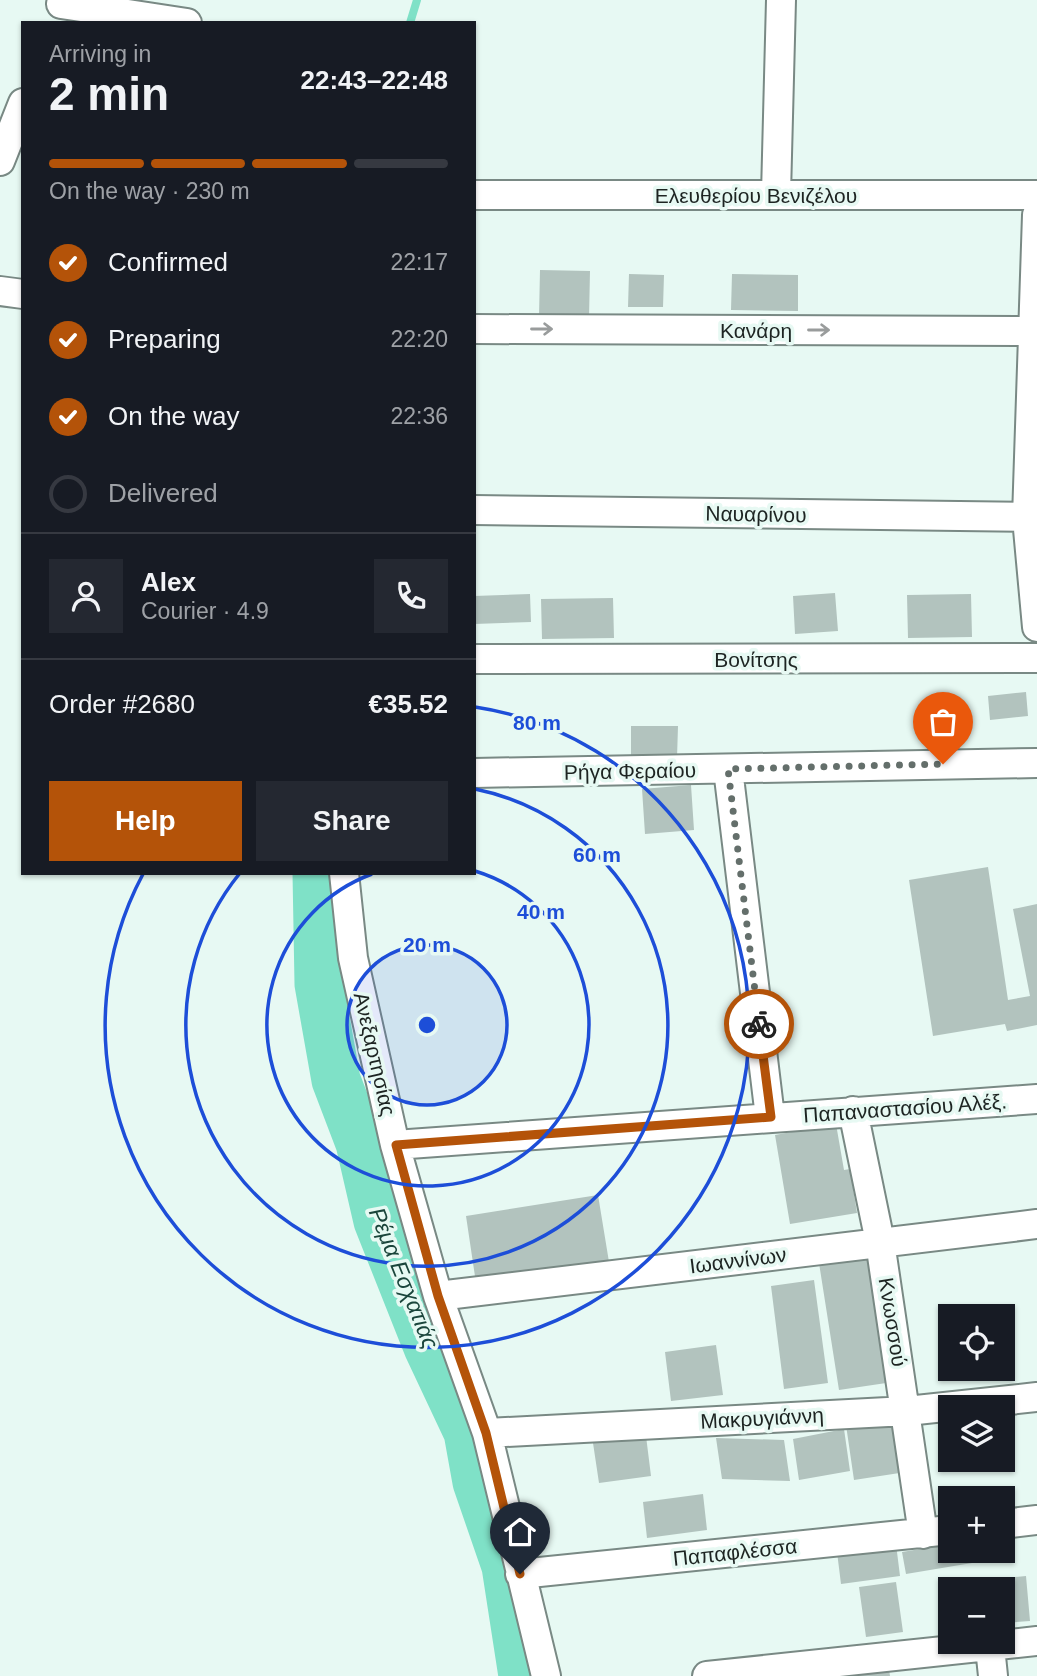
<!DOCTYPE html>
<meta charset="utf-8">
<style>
body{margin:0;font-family:Arial,sans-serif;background:#242831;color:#f1f3f6;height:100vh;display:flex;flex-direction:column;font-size:26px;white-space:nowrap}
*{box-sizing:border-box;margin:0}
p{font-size:23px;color:#9ea1a6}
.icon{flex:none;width:38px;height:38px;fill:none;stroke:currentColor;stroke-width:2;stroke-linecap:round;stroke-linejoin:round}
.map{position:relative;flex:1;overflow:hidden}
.sheet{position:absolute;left:21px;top:21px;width:455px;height:854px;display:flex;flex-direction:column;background:#171b24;border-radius:0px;box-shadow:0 2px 5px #0004}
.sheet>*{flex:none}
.buttons{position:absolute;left:938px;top:1304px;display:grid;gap:14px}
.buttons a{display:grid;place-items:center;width:77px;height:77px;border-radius:0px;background:#171b24;box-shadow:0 2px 5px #0004;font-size:35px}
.pin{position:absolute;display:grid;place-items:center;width:60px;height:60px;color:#fff;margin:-72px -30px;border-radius:50% 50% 50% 0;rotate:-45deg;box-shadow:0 0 7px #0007}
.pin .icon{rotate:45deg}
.courier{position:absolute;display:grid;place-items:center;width:70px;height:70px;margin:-35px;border:5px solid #b45309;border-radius:50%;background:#fff;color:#222;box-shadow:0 2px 9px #0007}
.overview em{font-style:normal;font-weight:800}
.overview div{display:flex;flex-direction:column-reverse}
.overview{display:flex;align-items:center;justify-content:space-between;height:119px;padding:0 28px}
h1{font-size:46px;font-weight:800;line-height:52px}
.bar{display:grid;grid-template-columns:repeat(4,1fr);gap:10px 7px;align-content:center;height:84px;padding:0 28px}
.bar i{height:9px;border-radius:5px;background:#363941}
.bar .current{background:#b45309}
.bar p{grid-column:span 4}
.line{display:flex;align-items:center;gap:18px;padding:0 28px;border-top:2px solid #363941}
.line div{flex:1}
.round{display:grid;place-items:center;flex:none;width:74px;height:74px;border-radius:0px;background:#242831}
ol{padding:0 28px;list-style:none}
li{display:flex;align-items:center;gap:21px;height:77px}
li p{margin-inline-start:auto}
li .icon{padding:7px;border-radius:50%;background:#b45309;color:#fff;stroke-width:4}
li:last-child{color:#9ea1a6}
li i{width:38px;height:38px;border:4px solid #363941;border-radius:50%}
.action{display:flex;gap:14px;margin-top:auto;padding:14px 28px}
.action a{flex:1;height:80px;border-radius:0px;background:#b45309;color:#fff;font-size:28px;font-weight:800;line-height:80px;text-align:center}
.action a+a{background:#242831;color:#f1f3f6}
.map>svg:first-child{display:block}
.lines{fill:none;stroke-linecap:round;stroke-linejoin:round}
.stream{stroke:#7fe1c7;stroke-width:8}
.river{stroke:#7fe1c7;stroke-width:49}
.building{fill:#b2c3be}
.street-casing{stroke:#798984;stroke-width:32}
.street{stroke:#fff;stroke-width:28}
.oneway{stroke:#999c9c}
.done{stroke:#646f6b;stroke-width:7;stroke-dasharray:0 12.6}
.route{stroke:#b45309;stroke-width:9}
.ring{fill:none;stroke:#1d4ed8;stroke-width:3.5}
.labels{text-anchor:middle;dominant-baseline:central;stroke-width:7;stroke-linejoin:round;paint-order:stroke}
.street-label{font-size:21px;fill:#1d2422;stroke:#e7f9f3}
.water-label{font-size:23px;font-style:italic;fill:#1b463c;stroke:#e7f9f3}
.centre{fill:#1d4ed8;stroke:#e7f9f3;stroke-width:3.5}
.ring-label{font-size:21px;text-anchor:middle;font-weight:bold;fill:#1d4ed8;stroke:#e7f9f3;stroke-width:7;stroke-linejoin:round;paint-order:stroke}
</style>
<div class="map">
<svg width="1037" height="1676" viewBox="0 0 1037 1676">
<rect width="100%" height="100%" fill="#e7f9f3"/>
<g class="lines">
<path class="stream" d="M410,23L417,0"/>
<path class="river" d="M317,873L319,984L336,1080L360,1143L378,1221L428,1347L468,1432L477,1482L506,1566L523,1676"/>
</g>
<path class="building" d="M540,270L590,271L589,318L539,317Z
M629,274L664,275L663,307H628Z
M732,274L798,275V311L731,310Z
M835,593L838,631L795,634L793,596Z
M530,594L531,622L474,624V596Z
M971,594L972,637L908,638L907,595Z
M613,598L614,638L542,639L541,599Z
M1026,692L1028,716L990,720L988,696Z
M631,726H678L677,758H631Z
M691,785L694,830L645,834L642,789Z
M988,867L1008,1000L1030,996L1013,909L1037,904V1025L1007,1031L1005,1024L933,1036L909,880Z
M836,1124L844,1170L850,1169L857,1213L790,1224L775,1135Z
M598,1195L609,1262L476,1283L466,1216Z
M874,1254L893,1382L839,1390L819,1263Z
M814,1280L828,1383L784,1389L771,1286Z
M716,1345L723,1395L671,1401L665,1352Z
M898,1417L906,1472L854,1480L846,1425Z
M844,1429L850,1471L799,1480L793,1439Z
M646,1436L651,1476L599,1483L593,1443Z
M716,1438L784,1440L790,1481L722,1479Z
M703,1494L707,1530L647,1538L643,1502Z
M896,1544L900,1576L841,1584L837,1552Z
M950,1544V1550H977L978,1562L906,1574L902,1552Z
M1026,1576L1030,1621L1003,1623V1589H982L981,1580Z
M896,1582L903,1632L866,1637L859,1587Z
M889,1669L890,1676H850V1674Z"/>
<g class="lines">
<defs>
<path id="street" d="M61,4L187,23
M0,161L23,103
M776,194L781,0
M474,195H1037
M1037,215L1027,518L1037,627
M0,291L23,294
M474,329L1037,331
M474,510L1037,517
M474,659L1037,658
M728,769L770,1117
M474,773L1037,763
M344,873L353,958L395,1145L438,1296L487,1433L546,1676
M853,1111L880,1242L923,1534
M395,1145L1037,1099
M438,1296L1037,1224
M487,1433L907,1411L1037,1397
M1003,1524L1037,1520
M520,1574L950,1530
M990,1647L993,1676
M707,1676L1037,1641"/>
</defs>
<use href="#street" class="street-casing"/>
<use href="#street" class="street"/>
</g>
<defs><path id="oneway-shaft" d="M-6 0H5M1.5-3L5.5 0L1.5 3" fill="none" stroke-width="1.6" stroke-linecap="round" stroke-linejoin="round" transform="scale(1.75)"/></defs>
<g class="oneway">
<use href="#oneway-shaft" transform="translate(542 329)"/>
<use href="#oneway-shaft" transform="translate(819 330)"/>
</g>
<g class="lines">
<path class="done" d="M759,1024L728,769L943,764"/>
<path class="route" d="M520,1574L486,1433L438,1296L396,1145L771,1117L759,1024"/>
</g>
<circle cx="427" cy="1025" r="80" fill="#1d4ed8" fill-opacity=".12"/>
<g class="ring">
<circle cx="427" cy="1025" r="80"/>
<path d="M475 871A161 161 0 1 1 372 874"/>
<path d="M475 789A241 241 0 1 1 240 873"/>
<path d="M475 707A322 322 0 1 1 143 874"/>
</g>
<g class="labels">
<g class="street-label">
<text x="756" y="195">Ελευθερίου Βενιζέλου</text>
<text x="756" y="330">Κανάρη</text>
<text transform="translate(756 514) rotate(1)">Ναυαρίνου</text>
<text x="756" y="659">Βονίτσης</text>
<text transform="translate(630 771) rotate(-1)">Ρήγα Φεραίου</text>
<text transform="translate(375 1054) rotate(77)">Ανεξαρτησίας</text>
<text transform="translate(905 1108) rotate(-4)">Παπαναστασίου Αλέξ.</text>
<text transform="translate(738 1260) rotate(-7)">Ιωαννίνων</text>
<text transform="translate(893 1322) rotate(81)">Κνωσσού</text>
<text transform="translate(762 1418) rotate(-3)">Μακρυγιάννη</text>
<text transform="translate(735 1552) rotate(-6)">Παπαφλέσσα</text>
</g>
<g class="water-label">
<text transform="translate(404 1278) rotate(68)">Ρέμα Εσχατιάς</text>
</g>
</g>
<circle cx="427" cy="1025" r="10" class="centre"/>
<g class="ring-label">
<text x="537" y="730">80 m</text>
<text x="597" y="862">60 m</text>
<text x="541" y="919">40 m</text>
<text x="427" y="952">20 m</text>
</g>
</svg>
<div class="buttons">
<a><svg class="icon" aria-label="locate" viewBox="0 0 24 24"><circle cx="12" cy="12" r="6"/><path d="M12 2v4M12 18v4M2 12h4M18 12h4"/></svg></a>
<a><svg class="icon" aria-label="layers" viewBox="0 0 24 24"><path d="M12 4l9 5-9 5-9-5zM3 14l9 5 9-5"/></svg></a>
<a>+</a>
<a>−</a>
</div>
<div class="pin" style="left:943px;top:764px;background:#ea580c"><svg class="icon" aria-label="bag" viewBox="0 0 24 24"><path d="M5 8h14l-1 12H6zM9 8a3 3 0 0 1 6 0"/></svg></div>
<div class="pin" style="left:520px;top:1574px;background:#1f2937"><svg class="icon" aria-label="home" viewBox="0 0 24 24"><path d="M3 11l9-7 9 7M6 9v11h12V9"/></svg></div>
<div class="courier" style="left:759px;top:1024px"><svg class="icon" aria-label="bike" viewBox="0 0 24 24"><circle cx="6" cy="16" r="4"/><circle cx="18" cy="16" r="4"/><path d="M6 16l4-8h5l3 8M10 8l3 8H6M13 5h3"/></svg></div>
<section class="sheet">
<div class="overview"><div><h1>2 min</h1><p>Arriving in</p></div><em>22:43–22:48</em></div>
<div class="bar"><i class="current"></i><i class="current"></i><i class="current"></i><i></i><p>On the way · 230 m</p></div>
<ol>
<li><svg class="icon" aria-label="check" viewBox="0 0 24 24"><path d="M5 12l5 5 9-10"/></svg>Confirmed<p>22:17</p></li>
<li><svg class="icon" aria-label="check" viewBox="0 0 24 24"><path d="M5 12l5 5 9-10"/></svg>Preparing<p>22:20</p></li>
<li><svg class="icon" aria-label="check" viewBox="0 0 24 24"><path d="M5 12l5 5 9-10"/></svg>On the way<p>22:36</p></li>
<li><i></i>Delivered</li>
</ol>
<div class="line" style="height:126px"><a class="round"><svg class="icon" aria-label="person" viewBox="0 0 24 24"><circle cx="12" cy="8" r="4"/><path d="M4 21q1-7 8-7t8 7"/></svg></a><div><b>Alex</b><p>Courier · 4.9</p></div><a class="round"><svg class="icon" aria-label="phone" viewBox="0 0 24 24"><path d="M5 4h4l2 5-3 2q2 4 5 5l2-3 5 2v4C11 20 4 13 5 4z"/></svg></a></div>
<div class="line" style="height:91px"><div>Order #2680</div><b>€35.52</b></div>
<div class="action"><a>Help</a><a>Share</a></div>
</section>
</div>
